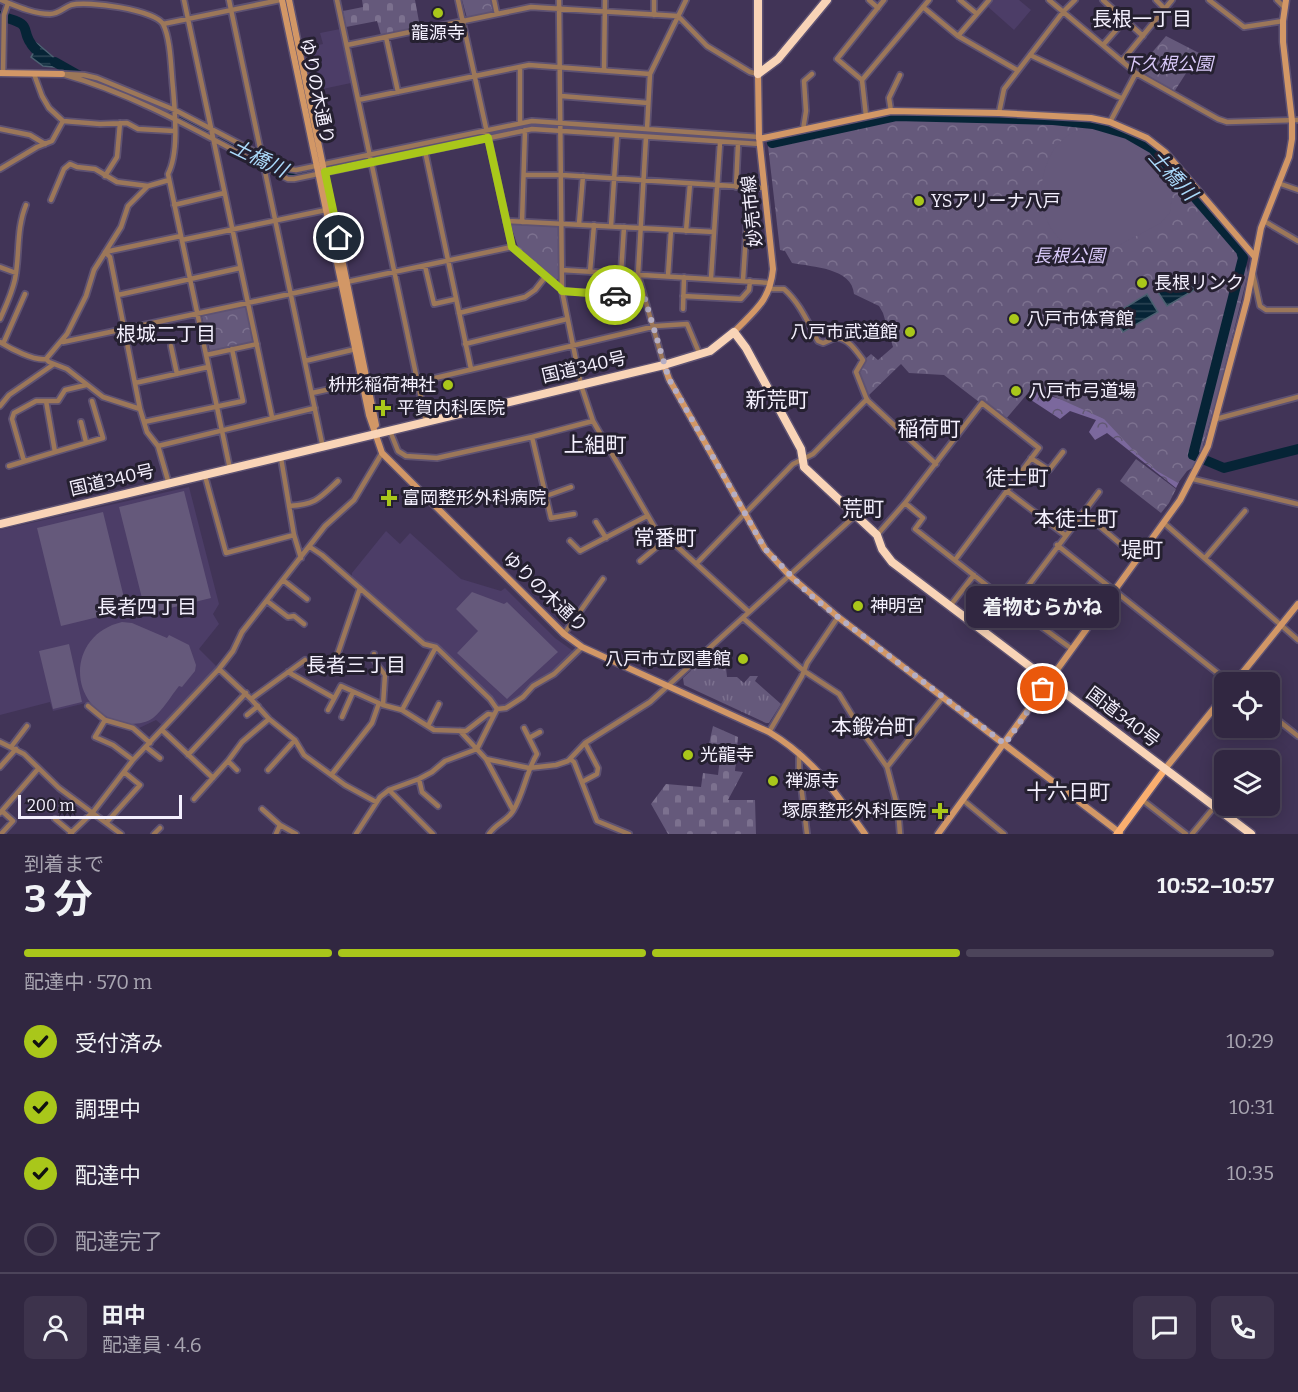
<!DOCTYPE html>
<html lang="ja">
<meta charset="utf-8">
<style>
body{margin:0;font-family:Bitter,"Noto Sans JP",serif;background:#3d334c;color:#f1f3f6;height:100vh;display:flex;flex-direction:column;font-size:22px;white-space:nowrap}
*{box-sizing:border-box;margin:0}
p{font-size:20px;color:#a8a5b1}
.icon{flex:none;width:33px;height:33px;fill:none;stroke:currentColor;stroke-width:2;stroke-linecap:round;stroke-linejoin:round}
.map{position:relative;height:834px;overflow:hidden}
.side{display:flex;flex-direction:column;background:#312741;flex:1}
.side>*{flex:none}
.tools{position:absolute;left:1214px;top:672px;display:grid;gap:12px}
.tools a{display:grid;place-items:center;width:66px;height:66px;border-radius:9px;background:#312741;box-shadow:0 3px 15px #0003,0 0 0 2px #4c445a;font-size:30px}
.scale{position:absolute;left:18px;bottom:15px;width:164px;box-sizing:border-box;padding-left:6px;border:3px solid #f4f0fe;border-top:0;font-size:16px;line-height:21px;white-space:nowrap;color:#f4f0fe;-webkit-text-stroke:4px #252030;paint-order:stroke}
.pin{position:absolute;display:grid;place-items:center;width:51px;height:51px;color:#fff;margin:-26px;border:3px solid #fff;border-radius:50%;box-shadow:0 2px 6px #0007}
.courier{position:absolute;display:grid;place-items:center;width:60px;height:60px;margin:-30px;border:4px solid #a9c71a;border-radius:50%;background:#fff;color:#222;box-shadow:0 2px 8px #0007}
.bubble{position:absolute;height:42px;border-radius:9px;background:#312741;box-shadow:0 3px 15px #0003,0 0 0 2px #4c445a;font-size:20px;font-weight:700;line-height:42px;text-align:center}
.overview em{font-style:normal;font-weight:700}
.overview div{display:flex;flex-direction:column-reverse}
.overview{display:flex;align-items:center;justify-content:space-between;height:102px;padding:0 24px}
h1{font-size:39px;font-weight:700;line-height:45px}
.bar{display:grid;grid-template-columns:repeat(4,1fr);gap:9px 6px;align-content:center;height:72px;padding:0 24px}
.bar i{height:8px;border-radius:4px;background:#4c445a}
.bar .current{background:#a9c71a}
.bar p{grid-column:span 4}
.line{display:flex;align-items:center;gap:15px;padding:0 24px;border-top:2px solid #4c445a}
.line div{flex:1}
.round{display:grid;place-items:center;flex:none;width:63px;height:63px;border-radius:9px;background:#3d334c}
ol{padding:0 24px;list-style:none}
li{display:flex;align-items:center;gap:18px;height:66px}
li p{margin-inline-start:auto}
li .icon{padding:6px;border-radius:50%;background:#a9c71a;color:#111;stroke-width:4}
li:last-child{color:#a8a5b1}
li i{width:33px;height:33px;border:3px solid #4c445a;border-radius:50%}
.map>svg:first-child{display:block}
.built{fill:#4c3d67}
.grass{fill:url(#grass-tufts)}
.forest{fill:url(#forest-crowns)}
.cemetery{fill:url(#cemetery-stones)}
.park{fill:url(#park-crowns)}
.pitch{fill:#65597b}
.water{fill:url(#water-rules);stroke:#4d6172;stroke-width:1.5}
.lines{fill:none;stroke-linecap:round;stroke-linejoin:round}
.river{stroke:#062436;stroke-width:10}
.street-casing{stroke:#5e5272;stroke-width:8}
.secondary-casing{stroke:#5e5272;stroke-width:9}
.primary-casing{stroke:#5e5272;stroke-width:10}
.highway-casing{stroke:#5e5272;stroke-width:11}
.street{stroke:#9c7759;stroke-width:4.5}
.secondary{stroke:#d29766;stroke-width:6}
.primary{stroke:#fbaf6f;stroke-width:7}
.highway{stroke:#f9d4b7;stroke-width:8}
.done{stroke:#b5aec4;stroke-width:6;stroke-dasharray:0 10.8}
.route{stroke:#a9c71a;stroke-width:8}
.poi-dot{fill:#a9c71a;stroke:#252030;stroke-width:2}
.labels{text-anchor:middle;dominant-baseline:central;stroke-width:6;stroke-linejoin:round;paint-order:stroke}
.poi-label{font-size:18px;fill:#f4f0fe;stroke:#252030;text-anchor:start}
.park-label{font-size:18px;font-style:italic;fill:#d9c9f9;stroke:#252030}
.street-label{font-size:18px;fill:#f4f0fe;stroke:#252030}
.neighbourhood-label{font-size:20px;fill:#f4f0fe;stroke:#252030}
.water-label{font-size:20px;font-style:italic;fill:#aad9fa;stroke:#252030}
.quarter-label{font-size:21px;fill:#f4f0fe;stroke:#252030}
</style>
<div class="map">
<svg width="1298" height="834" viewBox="0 0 1298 834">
<defs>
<pattern id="grass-tufts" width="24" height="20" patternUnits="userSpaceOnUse" patternTransform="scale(1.5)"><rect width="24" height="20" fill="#65597b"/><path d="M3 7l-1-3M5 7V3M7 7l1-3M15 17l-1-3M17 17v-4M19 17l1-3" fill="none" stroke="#7c718f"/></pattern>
<pattern id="forest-crowns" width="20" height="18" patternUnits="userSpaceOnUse" patternTransform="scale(1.5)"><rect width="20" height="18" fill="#7b689d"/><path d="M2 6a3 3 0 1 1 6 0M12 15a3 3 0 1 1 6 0" fill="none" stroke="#625874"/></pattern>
<pattern id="cemetery-stones" width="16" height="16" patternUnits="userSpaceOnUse" patternTransform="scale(1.5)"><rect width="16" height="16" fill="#65597b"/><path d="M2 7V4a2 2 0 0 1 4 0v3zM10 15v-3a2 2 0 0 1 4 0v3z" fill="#7c718f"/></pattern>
<pattern id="park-crowns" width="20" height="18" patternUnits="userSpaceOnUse" patternTransform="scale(1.5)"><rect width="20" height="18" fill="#65597b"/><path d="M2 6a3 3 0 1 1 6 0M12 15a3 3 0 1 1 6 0" fill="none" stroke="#7c718f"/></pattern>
<pattern id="water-rules" width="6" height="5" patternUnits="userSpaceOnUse" patternTransform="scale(1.5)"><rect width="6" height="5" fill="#062436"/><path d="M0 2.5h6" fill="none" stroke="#2b4454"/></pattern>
</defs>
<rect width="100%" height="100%" fill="#413457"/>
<path class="built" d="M992,0H1019L1031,10L1014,30L987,6Z
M340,29L351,83L313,91L304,48L323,44L320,33Z
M189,487L219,604L213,614L219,624L199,649L217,667L163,726L156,720L137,729L105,718L86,703L53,711L50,702L0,715V530Z
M386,531L400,544L410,533L461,579L501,591L505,588L555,638L573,651V654L555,671L513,701L503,707H498L436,645L423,642L352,578V573Z"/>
<path class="grass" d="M706,657L710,661H718L726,668L727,677H737L744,683L750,676H758L755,681L781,704L769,723H766L684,685L683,678Z"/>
<path class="forest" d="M1015,380H1026L1035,389L1053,397L1077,404L1105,419L1179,482L1176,488L1107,433L1095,440L1089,432L1096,420L1070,411L1060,419L1028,398L1030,393Z"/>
<path class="cemetery" d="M362,0H415L420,27L381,35L377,21L346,27L343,11L363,7Z
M713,726L738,737L735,771L743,772L728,800H755L756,834H668L651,804L666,784L701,787L703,773L718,775L720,758L707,753Z"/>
<path class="park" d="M462,0H491L494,11L467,18Z
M1166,36L1199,53L1174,92L1138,69Z
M896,114L1051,118L1086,121L1130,134L1164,157L1242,249L1248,273L1219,391L1201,452L1192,468L1187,471L1178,483L1157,471L1133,450L1104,419L1033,387L1006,419L982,400L979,402L944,375L909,373L901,364L869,395L867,394L858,372L864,360L871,354L878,360L893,347L883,313L879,306L854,294C852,268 813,267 792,263L785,251L780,250L768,146L769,143L774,141Z
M512,224L559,227V279L556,280L518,247L511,226Z
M247,306L253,342L210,352L202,317L203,315Z
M1136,459L1176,489L1169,503L1161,513L1120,481Z"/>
<path class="pitch" d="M1087,128L1101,131L1103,128L1118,132L1166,171L1173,186L1170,212L1161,223L1106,252L1090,256L1089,251C1077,248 1064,245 1056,235C1032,208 1039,153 1070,134C1075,131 1082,130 1087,128Z
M184,491L211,598L146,614L119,507Z
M103,512L127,610L61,626L37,528Z
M472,592L504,604L507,602L558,652L507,699L457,653L478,631L456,609Z
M122,622L132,623L167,638L169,635L189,645L196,665L195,671L182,687L179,686C171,696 163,710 153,718C145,724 131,725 122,723C66,708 66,635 122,622Z
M69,644L82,702L53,709L39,651Z"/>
<path class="water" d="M29,39L38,44L66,68L43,66L31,57L34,52L27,45Z
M1184,272L1194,290L1167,306L1156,289Z
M1147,294L1158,312L1123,332L1113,315Z"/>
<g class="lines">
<path class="river" d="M0,16C39,26 16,28 35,49
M55,62L78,75L164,109L291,176L529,125L732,139
M772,143L896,116L1053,120L1093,124L1127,134L1153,149L1241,251L1243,258L1193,455L1224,468L1298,449"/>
<defs>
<path id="street" d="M1,0C16,6 34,14 50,14C59,14 63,8 71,5C87,0 155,10 163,24C171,39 171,71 173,88C175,113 179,153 168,174L230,469
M184,0L272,417
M229,0L323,448
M337,0L426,422
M458,0L512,247
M494,0L497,14
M559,0L562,291L581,385L593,421L663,542L670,540L749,612
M869,0L878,8
M960,0L977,14
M1049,0L1136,73L1218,119L1227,122L1298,120
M1103,0L1143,36
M1156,0L1165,9
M1209,0L1244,27L1283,21
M1277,0L1285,8
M923,7L958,36L1017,70
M654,15V0
M163,24L280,0
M958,36L989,0
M386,37L398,92
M347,45L531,7L678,16L707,46L750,72L758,74
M1103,45L1125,20
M1030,55L1121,98
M1122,61L1172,0
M520,67V122
M604,70L605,0
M3,73L4,15L8,3
M34,74L42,96L49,108L63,121L100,124L127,123L138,129L174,131
M62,74C142,96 214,141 288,179H294L532,129L760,144
M64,74L84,75L97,78L175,110L288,169L296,170L532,121L759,137
M862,80L837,59L884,0
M561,96L648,103
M358,100L529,65L650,74
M891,111L889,98L900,75
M999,113L1004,89L1063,12L1075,0
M866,116L862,80L929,0
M1110,122L1136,73
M0,129L30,135L45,144
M647,129L650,74L686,0
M803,130L806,111L804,81L812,74
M646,137L638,275L664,365
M425,151L471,369
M0,169L37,147L52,141L63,121
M524,175H562L765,188
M105,176L117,157L120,123
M1278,183L1298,190
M736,187L738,144
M51,200L64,169L70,164L77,167L95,169L117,182L148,186
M174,205L224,193
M506,221L714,232
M1264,221L1298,241
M522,222L525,130
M579,224L583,176
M611,226L617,135
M686,231L690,184
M182,240L326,210
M425,266L434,304L456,299
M0,267L16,273
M562,270L771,283
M590,272L594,225
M621,274L624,227
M1253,274L1260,306L1266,310H1298
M668,276L671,230
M711,278L720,143
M743,280L749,188
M770,289H784C800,303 808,323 818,341L823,343C827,342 832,338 837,338C848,338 857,352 863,360L856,372L867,400L936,464
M562,291L644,296
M118,295L240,268
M683,296L741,299L749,290L750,281
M683,309L684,277
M459,313L525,297L535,290L546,276
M0,319C6,306 12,293 15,279C20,254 16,229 26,205
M0,342C11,349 34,361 46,359
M63,342L512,247L561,289
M3,344L25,294
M465,344L567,319
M171,346L177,374
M206,355L257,344
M305,361L356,349
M418,382L656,326L687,324L700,355
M135,383L208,367
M312,393L362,382
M0,406L9,395L54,364
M140,409L103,397L67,369L49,362L46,359L67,334L86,296L94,270L121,227L128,206L148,186L169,180
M1216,419L1298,397
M81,422L86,442
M144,422L243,401L232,349
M390,431L398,451L406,456L437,458L532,437L593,421
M532,437L551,518L574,514
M158,446L315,408
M55,452L103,438L92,401
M281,458L294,535L301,558
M1031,458L1049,470L1063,452
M24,461L12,419L14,413L36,401H58L65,390L86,385
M9,466L55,452L46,401
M205,476L226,553L294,535
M1193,479L1298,504
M169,484L158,446L147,432L140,409L110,257L105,252L181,236
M1007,491L1065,535
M546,496L571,487
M905,503L923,518L915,529L1013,606L1072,649
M289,506C316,504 319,499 338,481
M1083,512L1138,559
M596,522L606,538
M1164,523L1298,640
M877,535L905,503L982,403L1039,448L955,560
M570,541L580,551L647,516
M1057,545L1229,682
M310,547L322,555L424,644L436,647L490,699L497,709
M1205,558L1245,511
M640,561L663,542
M697,563L793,464L813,454L867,399
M283,580L307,599
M267,601L288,617L294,616L304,624
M950,606L974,575
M1013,606L1099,492
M743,618L804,671L839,694L861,730L887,767L898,809L900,834
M564,634L603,579
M338,653L360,588
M374,654V660L385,675L383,705
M219,669L251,699L269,719L295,740L304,755L345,785L376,802
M288,672L334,698
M251,699L305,660
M88,706L105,720L133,728L150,743
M497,709L506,708L523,697L533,686L554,674L582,647
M328,710L341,686L383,705L402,710L434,730L466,731L488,714L494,715
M402,710L436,647
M1269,713L1298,736
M247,715L258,706
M342,717L353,692
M105,720L95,737L113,745L133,760
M428,726L439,704
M162,730L213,778
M460,731L486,759L529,768L556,765L568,761L585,743L650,702L857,514
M769,732L802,676L807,663L838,617
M529,738L540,732
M0,742L24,754L59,788L121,834
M11,747L27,726
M146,747L160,758
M799,753V769L807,834
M188,755L246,693
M486,759L513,810
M570,759L574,762L597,821L629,834
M0,767L16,749
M887,767L943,697
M237,770L228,761L242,742L269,719
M268,770L295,740
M332,774L372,723L379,703
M419,779L422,792L438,806
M582,782L597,774L598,768L585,743
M389,790L433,834
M194,799L228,761
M963,800L1004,834
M1145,802L1186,834
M262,809L280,825
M0,813L38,769
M55,819L72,833
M107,822L140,785L124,772
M1,834L13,821L2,811
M70,834L93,812L133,760L219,669L233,651L242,632L325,526L354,500L382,453
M154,834L160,828
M276,834L280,825L296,834
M356,834L380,797L389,790L419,779L432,772L445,761L477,749L497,709
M489,834C495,824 507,821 513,811C524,793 526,772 537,754L524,728
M1192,834L1211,811"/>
<path id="secondary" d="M282,0L369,415L382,453L564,634L582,647L769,732C814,759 835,792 865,834
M289,0L376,425
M0,73L62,74
M759,139L891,111L999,113L1091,118L1110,122L1147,138L1165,152L1255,257
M734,332C755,310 770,301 773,269L759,137L758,74
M664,365L669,379L765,549L790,576L838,617L1120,833
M1235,682L1298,604
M1165,769L1224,696
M938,834L1180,500L1208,446L1247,300L1261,228L1289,157L1292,139V121L1283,42V21L1286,0"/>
<path id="primary" d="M1117,834L1165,769"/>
<path id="highway" d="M758,74L778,59L827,0
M758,74V0
M0,524L664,365L710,351L734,332L746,348L801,449L804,467L877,535L882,549L892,562L1251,834"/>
</defs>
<use href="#street" class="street-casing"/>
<use href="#secondary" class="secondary-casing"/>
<use href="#primary" class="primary-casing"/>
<use href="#highway" class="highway-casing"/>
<use href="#street" class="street"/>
<use href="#secondary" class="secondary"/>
<use href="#primary" class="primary"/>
<use href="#highway" class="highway"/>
</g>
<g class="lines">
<path class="done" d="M615,295L644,296L669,379L765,549L809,594L838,617L1005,744L1043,689"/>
<path class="route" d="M339,238L325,172L488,138L512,247L561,289L562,291L615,295"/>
</g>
<g class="poi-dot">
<circle cx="438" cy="13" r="6"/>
<circle cx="919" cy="201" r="6"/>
<circle cx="1142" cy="283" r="6"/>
<circle cx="1014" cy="319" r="6"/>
<circle cx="910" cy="332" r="6"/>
<circle cx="448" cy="385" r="6"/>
<circle cx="1016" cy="391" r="6"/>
<path d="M380 399h6v6h6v6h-6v6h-6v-6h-6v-6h6z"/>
<path d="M386 489h6v6h6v6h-6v6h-6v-6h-6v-6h6z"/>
<circle cx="858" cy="606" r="6"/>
<circle cx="743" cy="659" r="6"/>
<circle cx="688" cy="755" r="6"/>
<circle cx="773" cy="781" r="6"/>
<path d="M937 802h6v6h6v6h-6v6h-6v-6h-6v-6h6z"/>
</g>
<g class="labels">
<g class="poi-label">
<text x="438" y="33" text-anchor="middle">龍源寺</text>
<text x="931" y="201">YSアリーナ八戸</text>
<text x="1154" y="283">長根リンク</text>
<text x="1026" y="319">八戸市体育館</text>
<text x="898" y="332" text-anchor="end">八戸市武道館</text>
<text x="436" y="385" text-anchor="end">枡形稲荷神社</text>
<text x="1028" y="391">八戸市弓道場</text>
<text x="397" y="408">平賀内科医院</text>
<text x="402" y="498">富岡整形外科病院</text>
<text x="870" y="606">神明宮</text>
<text x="731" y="659" text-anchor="end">八戸市立図書館</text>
<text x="700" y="755">光龍寺</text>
<text x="785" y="781">禅源寺</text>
<text x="926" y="811" text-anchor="end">塚原整形外科医院</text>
</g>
<g class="park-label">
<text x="1168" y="64">下久根公園</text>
<text x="1069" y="256">長根公園</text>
</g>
<g class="street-label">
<text transform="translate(317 91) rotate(78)">ゆりの木通り</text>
<text transform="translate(752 211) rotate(-96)">妙売市線</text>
<text transform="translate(584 367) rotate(-13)">国道340号</text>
<text transform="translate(112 480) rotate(-13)">国道340号</text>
<text transform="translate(545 592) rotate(43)">ゆりの木通り</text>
<text transform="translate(1123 717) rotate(37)">国道340号</text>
</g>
<g class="neighbourhood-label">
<text x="1142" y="19">長根一丁目</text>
<text x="166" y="334">根城二丁目</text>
<text x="147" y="607">長者四丁目</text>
<text x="356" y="665">長者三丁目</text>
</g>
<g class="water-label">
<text transform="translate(259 158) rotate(26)">土橋川</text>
<text transform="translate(1173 175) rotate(48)">土橋川</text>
</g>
<g class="quarter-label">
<text x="777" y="400">新荒町</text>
<text x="929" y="429">稲荷町</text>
<text x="595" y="445">上組町</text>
<text x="1017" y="478">徒士町</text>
<text x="863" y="509">荒町</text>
<text x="1076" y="519">本徒士町</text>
<text x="665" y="538">常番町</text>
<text x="1142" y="550">堤町</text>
<text x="873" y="727">本鍛冶町</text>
<text x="1068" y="792">十六日町</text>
</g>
</g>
</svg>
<div class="tools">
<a><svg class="icon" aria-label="locate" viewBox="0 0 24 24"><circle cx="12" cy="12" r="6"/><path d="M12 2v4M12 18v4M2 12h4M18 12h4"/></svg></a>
<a><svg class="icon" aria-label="layers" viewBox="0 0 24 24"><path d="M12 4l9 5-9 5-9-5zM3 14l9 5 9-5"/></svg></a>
</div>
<div class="scale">200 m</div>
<div class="pin" style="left:1043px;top:689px;background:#ea580c"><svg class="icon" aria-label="bag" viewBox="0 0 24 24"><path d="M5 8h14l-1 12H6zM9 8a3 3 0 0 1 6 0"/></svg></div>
<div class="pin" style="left:339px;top:238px;background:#1f2937"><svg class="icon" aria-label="home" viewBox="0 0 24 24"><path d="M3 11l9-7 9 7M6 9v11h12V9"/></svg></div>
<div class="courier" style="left:615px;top:295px"><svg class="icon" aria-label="car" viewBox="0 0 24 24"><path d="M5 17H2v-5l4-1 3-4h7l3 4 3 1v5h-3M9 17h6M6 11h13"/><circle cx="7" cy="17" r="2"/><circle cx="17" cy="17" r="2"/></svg></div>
<div class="bubble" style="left:966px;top:586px;width:153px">着物むらかね</div>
</div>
<section class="side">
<div class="overview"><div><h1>3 分</h1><p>到着まで</p></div><em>10:52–10:57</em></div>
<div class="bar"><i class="current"></i><i class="current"></i><i class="current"></i><i></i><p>配達中 · 570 m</p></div>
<ol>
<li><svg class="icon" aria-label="check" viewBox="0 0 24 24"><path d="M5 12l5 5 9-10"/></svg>受付済み<p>10:29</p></li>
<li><svg class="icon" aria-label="check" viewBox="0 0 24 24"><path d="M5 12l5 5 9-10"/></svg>調理中<p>10:31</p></li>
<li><svg class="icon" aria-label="check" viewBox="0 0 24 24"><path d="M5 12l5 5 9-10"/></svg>配達中<p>10:35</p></li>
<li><i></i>配達完了</li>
</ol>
<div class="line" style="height:108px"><a class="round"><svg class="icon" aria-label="person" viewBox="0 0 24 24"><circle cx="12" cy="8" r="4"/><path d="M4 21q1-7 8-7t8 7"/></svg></a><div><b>田中</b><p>配達員 · 4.6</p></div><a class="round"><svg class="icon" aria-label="chat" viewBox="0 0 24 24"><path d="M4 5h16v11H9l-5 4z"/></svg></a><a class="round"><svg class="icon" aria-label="phone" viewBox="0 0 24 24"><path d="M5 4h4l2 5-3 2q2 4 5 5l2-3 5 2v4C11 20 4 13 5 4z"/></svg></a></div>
</section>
